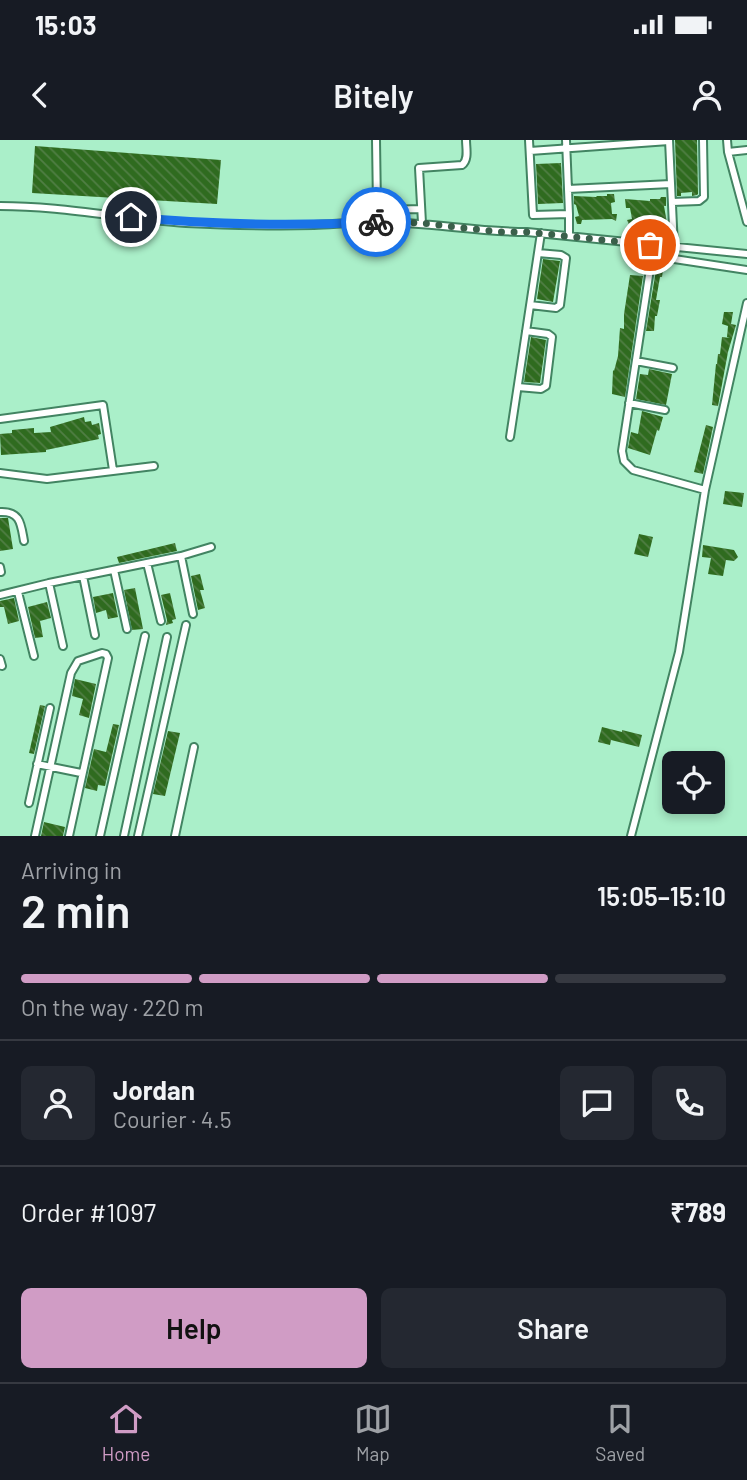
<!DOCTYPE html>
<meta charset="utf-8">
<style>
body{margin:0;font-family:Barlow,sans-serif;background:#242831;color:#f1f3f6;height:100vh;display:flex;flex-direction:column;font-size:26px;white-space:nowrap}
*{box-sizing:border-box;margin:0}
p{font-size:23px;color:#9ea1a6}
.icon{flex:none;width:38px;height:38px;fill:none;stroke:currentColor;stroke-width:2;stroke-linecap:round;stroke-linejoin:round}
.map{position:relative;height:696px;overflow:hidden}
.panel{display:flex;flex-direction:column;background:#171b24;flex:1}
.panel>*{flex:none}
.controls{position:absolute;left:662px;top:611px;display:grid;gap:14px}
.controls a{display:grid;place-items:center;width:63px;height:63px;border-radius:10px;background:#171b24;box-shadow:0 4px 10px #0003;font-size:35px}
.pin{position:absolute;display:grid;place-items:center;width:60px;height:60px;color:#fff;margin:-30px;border:4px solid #fff;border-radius:50%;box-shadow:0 2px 7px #0007}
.courier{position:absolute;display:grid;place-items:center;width:70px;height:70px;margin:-35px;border:5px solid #1a73e8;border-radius:50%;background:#fff;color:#222;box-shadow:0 2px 9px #0007}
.head em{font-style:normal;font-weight:600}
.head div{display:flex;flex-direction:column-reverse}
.head{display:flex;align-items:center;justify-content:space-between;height:119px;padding:0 21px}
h1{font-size:46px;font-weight:600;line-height:52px}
.bar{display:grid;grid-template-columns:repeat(4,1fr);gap:10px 7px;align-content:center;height:84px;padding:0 21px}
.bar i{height:9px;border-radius:5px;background:#363941}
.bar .active{background:#d09cc5}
.bar p{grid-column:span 4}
.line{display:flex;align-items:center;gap:18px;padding:0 21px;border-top:2px solid #363941}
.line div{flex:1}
.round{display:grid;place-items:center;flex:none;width:74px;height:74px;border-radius:10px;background:#242831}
.button{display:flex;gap:14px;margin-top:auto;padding:14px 21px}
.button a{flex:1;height:80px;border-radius:10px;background:#d09cc5;color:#111;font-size:28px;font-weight:600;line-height:80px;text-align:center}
.button a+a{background:#242831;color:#f1f3f6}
.status{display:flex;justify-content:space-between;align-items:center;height:49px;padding:0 35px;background:#171b24;direction:ltr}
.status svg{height:19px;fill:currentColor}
header{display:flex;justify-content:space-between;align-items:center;height:91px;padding:0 21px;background:#171b24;font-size:32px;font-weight:600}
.tab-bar{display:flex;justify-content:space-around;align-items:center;height:98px;border-top:2px solid #363941;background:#171b24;font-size:19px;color:#9ea1a6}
.tab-bar a{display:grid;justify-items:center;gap:4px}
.tab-bar .active{color:#d09cc5}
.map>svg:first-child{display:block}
.building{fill:url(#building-back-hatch)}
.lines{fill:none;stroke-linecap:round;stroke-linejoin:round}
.street-casing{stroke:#428462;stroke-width:10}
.street{stroke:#fff;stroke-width:6}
.done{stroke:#3b604b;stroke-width:7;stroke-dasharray:0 12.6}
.route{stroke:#1a73e8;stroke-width:9}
</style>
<div class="status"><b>15:03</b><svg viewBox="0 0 49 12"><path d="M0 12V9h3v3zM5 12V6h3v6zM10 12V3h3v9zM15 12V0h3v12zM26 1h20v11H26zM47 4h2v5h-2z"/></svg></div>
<header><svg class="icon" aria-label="back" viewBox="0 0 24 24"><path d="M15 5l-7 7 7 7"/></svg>Bitely<svg class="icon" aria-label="person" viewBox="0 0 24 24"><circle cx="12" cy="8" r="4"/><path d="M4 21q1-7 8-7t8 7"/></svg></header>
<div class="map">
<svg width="747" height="696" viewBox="0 0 747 696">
<defs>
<pattern id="building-back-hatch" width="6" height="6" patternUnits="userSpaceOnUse" patternTransform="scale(1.75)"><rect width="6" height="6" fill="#2f6b1f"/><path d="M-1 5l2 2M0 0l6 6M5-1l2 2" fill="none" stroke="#507e44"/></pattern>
</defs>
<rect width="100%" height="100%" fill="#aaefc9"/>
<path class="building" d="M675,0H697L698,54L697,55L692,56V52L681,53V56H677Z
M35,6L221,20L217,64L32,53Z
M561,23L563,63L538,64L536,24Z
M607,54H614L615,62L611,63L612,74H617L616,81L612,79L582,80L581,84H577L575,77L579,76L576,65L574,64V56L596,57L597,56H607Z
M661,57H666V66H664L667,83L665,82L636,84L634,87H630L627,80L632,79L630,68H626L625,59L650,61V59H660Z
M543,119L560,121L553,162L537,159Z
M662,123H664L662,137H660L656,160H660L657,176H655L654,191H646L656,130L658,125Z
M630,135L643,136L625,257L612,254L613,230L614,231L618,216L620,188L624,189V174Z
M724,172H733L731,184L736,185L728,212L718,266L712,265L716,224H717L718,214H720L722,197L730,198L727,197L728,186L722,184Z
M531,197L546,200L540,243L524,242Z
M649,229L672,234L666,265L636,259L640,234L648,235Z
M642,271L663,277L659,291L657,290L650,315L628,308L631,292L638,294Z
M84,277L85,282L91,281L92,285L99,283L101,294L98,295L99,299L46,310V312L1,315L0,294L12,293V290L34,288V293L51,292L50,287Z
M706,285L713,287L703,334L694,332Z
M725,351L744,353L742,367L723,364Z
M0,378H8L13,409L0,411Z
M639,394L653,397L648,417L634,414Z
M175,403L177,411L119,423L117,417Z
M703,405L734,410L738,417L734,421L726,420L723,436L708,434L711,418L702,417Z
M200,434L204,450H200L205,468L198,470L191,436Z
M135,448L143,489L132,490L124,450Z
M113,453L118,477L108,479L106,470L96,473L93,457Z
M170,453L176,479L172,480L173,483L166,485L167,480L161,455Z
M14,458L19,481L8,484L4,467H0V461Z
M47,462L51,478L40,481L43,497L35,498L28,467Z
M75,539L96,544L89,578L79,575L83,559L72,556Z
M40,565L45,566L34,614L29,613Z
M113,584L119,585L105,646L98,645L97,651L85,648L94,609L106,612Z
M602,587L622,592V590L642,595L639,607L611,600L610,605L598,602Z
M168,591L180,593L165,656L153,654Z
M44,682L65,687L63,696H41Z"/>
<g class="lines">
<defs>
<path id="street" d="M376,0L377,67L382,70L421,69
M529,0L533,75L569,74V96
M566,0L569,74
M669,0L674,108
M727,0L728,12L747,82
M530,11L669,1
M728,12L747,10
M568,49L671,44
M672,62L699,61L704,57L703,0
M0,66C62,66 124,79 186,83C229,85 272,86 314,85C336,84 357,82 378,82C428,82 477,92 527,92L747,114
M422,83L419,28L462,25C469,20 466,8 466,0
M530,165L556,168L560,165L566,118L561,115L538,113
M636,221L673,228
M518,247L541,249L546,246L552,197L548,194L526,191
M629,263L665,270
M0,279L103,265L113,330
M510,297L541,93
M0,333L47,339L154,326
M705,350L633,330L624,321L622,311L650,129L653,121L661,117L747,130
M0,372C21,371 21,385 24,401
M181,416L193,474
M147,423L161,481
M0,427L1,432
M114,430L127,489
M83,436L95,495
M49,443L63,506
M18,452L34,516
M0,455L49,443L181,416L211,407
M0,519L2,526
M37,624L81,633
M29,663L50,568
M35,696L71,533L78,521L102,513L106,514L108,518L69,696
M100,696L145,496
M124,696L167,497
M138,696L186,485
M175,696L194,607
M631,696L679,512L705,350L747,163"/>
</defs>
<use href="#street" class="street-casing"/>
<use href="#street" class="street"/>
</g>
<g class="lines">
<path class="done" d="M376,82L422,83L499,92H527L650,105"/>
<path class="route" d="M131,77C213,85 293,86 376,82"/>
</g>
</svg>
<div class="controls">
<a><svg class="icon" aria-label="locate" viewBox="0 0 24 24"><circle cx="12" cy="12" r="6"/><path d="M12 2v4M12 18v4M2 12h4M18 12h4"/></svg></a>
</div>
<div class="pin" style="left:650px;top:105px;background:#ea580c"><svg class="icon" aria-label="bag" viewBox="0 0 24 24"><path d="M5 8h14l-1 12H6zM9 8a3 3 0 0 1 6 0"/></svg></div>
<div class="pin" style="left:131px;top:77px;background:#1f2937"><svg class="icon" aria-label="home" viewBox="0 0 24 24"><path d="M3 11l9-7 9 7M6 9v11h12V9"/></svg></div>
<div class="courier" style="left:376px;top:82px"><svg class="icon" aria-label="bike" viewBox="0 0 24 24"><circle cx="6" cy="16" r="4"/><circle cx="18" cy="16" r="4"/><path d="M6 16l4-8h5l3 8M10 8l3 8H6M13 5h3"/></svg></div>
</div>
<section class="panel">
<div class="head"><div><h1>2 min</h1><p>Arriving in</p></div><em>15:05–15:10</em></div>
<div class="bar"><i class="active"></i><i class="active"></i><i class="active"></i><i></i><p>On the way · 220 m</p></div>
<div class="line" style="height:126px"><a class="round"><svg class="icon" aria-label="person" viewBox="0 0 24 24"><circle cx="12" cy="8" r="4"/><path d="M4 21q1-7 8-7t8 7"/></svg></a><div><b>Jordan</b><p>Courier · 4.5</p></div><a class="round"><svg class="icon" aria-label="chat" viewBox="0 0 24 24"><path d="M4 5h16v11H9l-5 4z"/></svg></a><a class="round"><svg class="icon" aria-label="phone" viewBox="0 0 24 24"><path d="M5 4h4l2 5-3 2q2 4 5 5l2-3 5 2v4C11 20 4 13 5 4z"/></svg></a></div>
<div class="line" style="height:91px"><div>Order #1097</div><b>₹789</b></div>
<div class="button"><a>Help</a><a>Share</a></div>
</section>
<nav class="tab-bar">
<a class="active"><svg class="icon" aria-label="home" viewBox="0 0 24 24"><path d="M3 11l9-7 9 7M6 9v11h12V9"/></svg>Home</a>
<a><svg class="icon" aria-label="map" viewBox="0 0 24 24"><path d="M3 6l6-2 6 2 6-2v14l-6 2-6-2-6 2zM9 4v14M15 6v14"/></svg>Map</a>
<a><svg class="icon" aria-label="saved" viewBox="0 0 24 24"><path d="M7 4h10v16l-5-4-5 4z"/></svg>Saved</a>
</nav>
